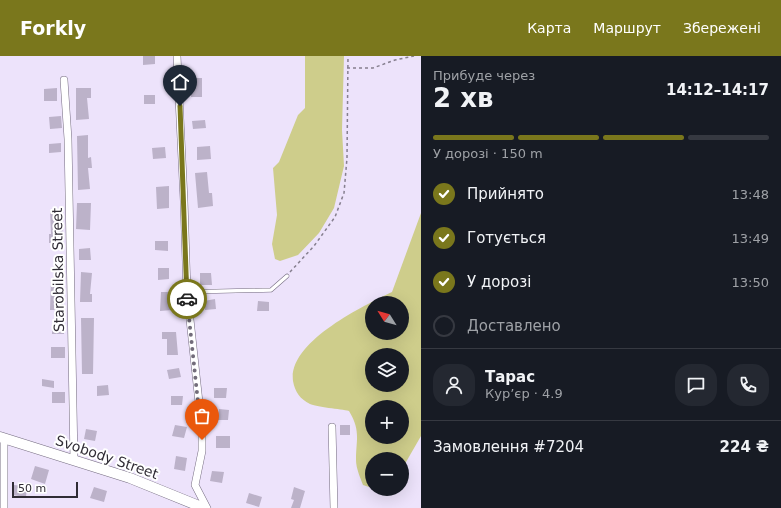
<!DOCTYPE html>
<html lang="uk">
<meta charset="utf-8">
<style>
body{margin:0;font-family:"DejaVu Sans",sans-serif;background:#242831;color:#f1f3f6;height:100vh;display:flex;flex-direction:column;font-size:15px;white-space:nowrap}
*{box-sizing:border-box;margin:0}
p{font-size:13px;color:#9ea1a6}
.icon{flex:none;width:22px;height:22px;fill:none;stroke:currentColor;stroke-width:2;stroke-linecap:round;stroke-linejoin:round}
.map{position:relative;flex:1;overflow:hidden}
.side{display:flex;flex-direction:column;background:#171b24;width:360px}
.side>*{flex:none}
.needle{width:26px;rotate:307deg}
.tools{position:absolute;left:365px;top:240px;display:grid;gap:8px}
.tools a{display:grid;place-items:center;width:44px;height:44px;border-radius:50%;background:#171b24;box-shadow:0 4px 16px #0002;font-size:20px}
.scale{position:absolute;left:12px;bottom:10px;width:66px;box-sizing:border-box;padding-left:4px;border:2px solid #302c35;border-top:0;font-size:11px;line-height:14px;white-space:nowrap;color:#302c35;-webkit-text-stroke:3px #fff;paint-order:stroke}
.pin{position:absolute;display:grid;place-items:center;width:34px;height:34px;color:#fff;margin:-41px -17px;border-radius:50% 50% 50% 0;rotate:-45deg;box-shadow:0 0 4px #0007}
.pin .icon{rotate:45deg}
.courier{position:absolute;display:grid;place-items:center;width:40px;height:40px;margin:-20px;border:3px solid #7a771c;border-radius:50%;background:#fff;color:#222;box-shadow:0 1px 5px #0007}
.head em{font-style:normal;font-weight:600}
.head div{display:flex;flex-direction:column-reverse}
.head{display:flex;align-items:center;justify-content:space-between;height:68px;padding:0 12px}
h1{font-size:26px;font-weight:600;line-height:30px}
.bar{display:grid;grid-template-columns:repeat(4,1fr);gap:6px 4px;align-content:center;height:48px;padding:0 12px}
.bar i{height:5px;border-radius:3px;background:#363941}
.bar .selected{background:#7a771c}
.bar p{grid-column:span 4}
.line{display:flex;align-items:center;gap:10px;padding:0 12px;border-top:1px solid #363941}
.line div{flex:1}
.round{display:grid;place-items:center;flex:none;width:42px;height:42px;border-radius:16px;background:#242831}
ol{padding:0 12px;list-style:none}
li{display:flex;align-items:center;gap:12px;height:44px}
li p{margin-inline-start:auto}
li .icon{padding:4px;border-radius:50%;background:#7a771c;color:#fff;stroke-width:4}
li:last-child{color:#9ea1a6}
li i{width:22px;height:22px;border:2px solid #363941;border-radius:50%}
header{display:flex;align-items:center;gap:24px;box-sizing:border-box;height:56px;padding:0 20px;background:#7a771c;color:#fff}
header strong{font-size:19px}
nav{display:flex;gap:22px;margin-inline-start:auto;font-size:14px}
main{display:flex;flex:1;min-height:0}
.map>svg:first-child{display:block}
.green{fill:#cecd8b;fill-rule:evenodd}
.building{fill:#bcb2c9}
.lines{fill:none;stroke-linecap:round;stroke-linejoin:round}
.lane-casing{stroke:#736a7f;stroke-width:4.5}
.street-casing{stroke:#736a7f;stroke-width:8}
.secondary-casing{stroke:#736a7f;stroke-width:11}
.path{stroke:#867f8f;stroke-width:1.5;stroke-dasharray:3 3;stroke-linecap:butt}
.lane{stroke:#fff;stroke-width:3.5}
.street{stroke:#fff;stroke-width:7}
.secondary{stroke:#fff;stroke-width:10}
.done{stroke:#726c7a;stroke-width:4;stroke-dasharray:0 7.2}
.route{stroke:#7a771c;stroke-width:5}
.labels{text-anchor:middle;dominant-baseline:central;stroke-width:4;stroke-linejoin:round;paint-order:stroke}
.street-label{font-size:14px;fill:#302c35;stroke:#fff}
</style>
<header>
<strong>Forkly</strong>
<nav><a>Карта</a><a>Маршрут</a><a>Збережені</a></nav>
</header>
<main>
<div class="map">
<svg width="421" height="452" viewBox="0 0 421 452">
<rect width="100%" height="100%" fill="#ede3fb"/>
<path class="green" d="M305,0H344L342,74L344,110L334,152L319,177L298,199L280,205L275,203L272,188L277,159L273,112L279,106L298,59L305,52Z
M421,157V380L402,413V403H372V432L363,429C360,421 356,412 356,404C356,383 361,375 349,355C341,353 316,351 310,348C300,343 295,336 293,325C288,286 363,250 392,236ZM372,247H402V277H372ZM372,299H402V329H372ZM372,351H402V381H372Z"/>
<path class="building" d="M143,0H155V8L143,9Z
M191,22H202V41H191Z
M57,32V45H44V33Z
M76,32H91V42H87L89,63L76,64Z
M144,39H155V48H144Z
M61,60L62,72L50,73L49,61Z
M205,64L206,72L193,73L192,65Z
M88,79V102L91,101L92,112H88L90,133L78,134L77,80Z
M61,87V96L49,97V88Z
M210,90L211,103L197,104V91Z
M165,91L166,102L153,103L152,92Z
M207,116L209,137H212L213,150L198,152L195,117Z
M169,130V152L157,153L156,131Z
M77,147H91L90,174L76,173Z
M50,155H62L63,187H49V178H51Z
M155,185H168V195L155,194Z
M90,192L91,204H79V193Z
M158,212H169V223L158,224Z
M81,216L92,217L90,238H92V246H80Z
M200,217H211L212,229H200Z
M51,222H62L63,254H50Z
M161,236H172V254L160,255Z
M215,243L216,253L205,254L204,245Z
M258,245L269,246V255H257Z
M81,262H94L93,318H82Z
M64,268V278H52V269Z
M162,276H176L178,299H167V283H162Z
M51,291H65V302H51Z
M179,312L181,321L169,323L167,314Z
M42,323L54,325V332L42,330Z
M108,329L109,339L97,340V330Z
M214,332H227L226,342H214Z
M52,336H65V347H52Z
M171,340H183L182,349H171Z
M219,353L229,354L228,364H218Z
M175,369L187,371L184,382L172,380Z
M340,369H350V379H340Z
M86,373L97,375L95,385L84,383Z
M216,380H230V392H216Z
M176,400L187,402L185,415L174,413Z
M35,410L49,414L45,428L31,423Z
M212,415L224,416L222,427L210,425Z
M13,429L27,430L26,441L12,439Z
M94,431L107,435L104,446L90,442Z
M294,431L305,435L300,452H291L294,444L291,443Z
M249,437L262,441L259,451L246,447Z"/>
<g class="lines">
<defs>
<path id="lane" d="M187,236L271,234L287,220"/>
<path id="street" d="M177,0L184,145L187,236L202,374V395L195,429L207,452
M64,24L68,83L74,404
M332,371L334,452
M4,452V382"/>
<path id="secondary" d="M0,381L130,422L204,452"/>
</defs>
<use href="#lane" class="lane-casing"/>
<use href="#street" class="street-casing"/>
<use href="#secondary" class="secondary-casing"/>
<path class="path" d="M347,12H373L395,4L414,0
M290,216L314,190L335,161L344,137L347,102L348,0"/>
<use href="#lane" class="lane"/>
<use href="#street" class="street"/>
<use href="#secondary" class="secondary"/>
</g>
<g class="lines">
<path class="done" d="M187,243L202,384"/>
<path class="route" d="M180,50L187,243"/>
</g>
<g class="labels">
<g class="street-label">
<text transform="translate(58 214) rotate(-91)">Starobilska Street</text>
<text transform="translate(107 401) rotate(19)">Svobody Street</text>
</g>
</g>
</svg>
<div class="tools">
<a><svg class="needle" viewBox="-14 -14 28 28"><path d="M0-13l5 13h-10z" fill="#e53935"/><path d="M0 13l5-13h-10z" fill="#9ea1a6"/></svg></a>
<a><svg class="icon" aria-label="layers" viewBox="0 0 24 24"><path d="M12 4l9 5-9 5-9-5zM3 14l9 5 9-5"/></svg></a>
<a>+</a>
<a>−</a>
</div>
<div class="scale">50 m</div>
<div class="pin" style="left:202px;top:384px;background:#ea580c"><svg class="icon" aria-label="bag" viewBox="0 0 24 24"><path d="M5 8h14l-1 12H6zM9 8a3 3 0 0 1 6 0"/></svg></div>
<div class="pin" style="left:180px;top:50px;background:#1f2937"><svg class="icon" aria-label="home" viewBox="0 0 24 24"><path d="M3 11l9-7 9 7M6 9v11h12V9"/></svg></div>
<div class="courier" style="left:187px;top:243px"><svg class="icon" aria-label="car" viewBox="0 0 24 24"><path d="M5 17H2v-5l4-1 3-4h7l3 4 3 1v5h-3M9 17h6M6 11h13"/><circle cx="7" cy="17" r="2"/><circle cx="17" cy="17" r="2"/></svg></div>
</div>
<section class="side">
<div class="head"><div><h1>2 хв</h1><p>Прибуде через</p></div><em>14:12–14:17</em></div>
<div class="bar"><i class="selected"></i><i class="selected"></i><i class="selected"></i><i></i><p>У дорозі · 150 m</p></div>
<ol>
<li><svg class="icon" aria-label="check" viewBox="0 0 24 24"><path d="M5 12l5 5 9-10"/></svg>Прийнято<p>13:48</p></li>
<li><svg class="icon" aria-label="check" viewBox="0 0 24 24"><path d="M5 12l5 5 9-10"/></svg>Готується<p>13:49</p></li>
<li><svg class="icon" aria-label="check" viewBox="0 0 24 24"><path d="M5 12l5 5 9-10"/></svg>У дорозі<p>13:50</p></li>
<li><i></i>Доставлено</li>
</ol>
<div class="line" style="height:72px"><a class="round"><svg class="icon" aria-label="person" viewBox="0 0 24 24"><circle cx="12" cy="8" r="4"/><path d="M4 21q1-7 8-7t8 7"/></svg></a><div><b>Тарас</b><p>Кур’єр · 4.9</p></div><a class="round"><svg class="icon" aria-label="chat" viewBox="0 0 24 24"><path d="M4 5h16v11H9l-5 4z"/></svg></a><a class="round"><svg class="icon" aria-label="phone" viewBox="0 0 24 24"><path d="M5 4h4l2 5-3 2q2 4 5 5l2-3 5 2v4C11 20 4 13 5 4z"/></svg></a></div>
<div class="line" style="height:52px"><div>Замовлення #7204</div><b>224 ₴</b></div>
</section>
</main>
